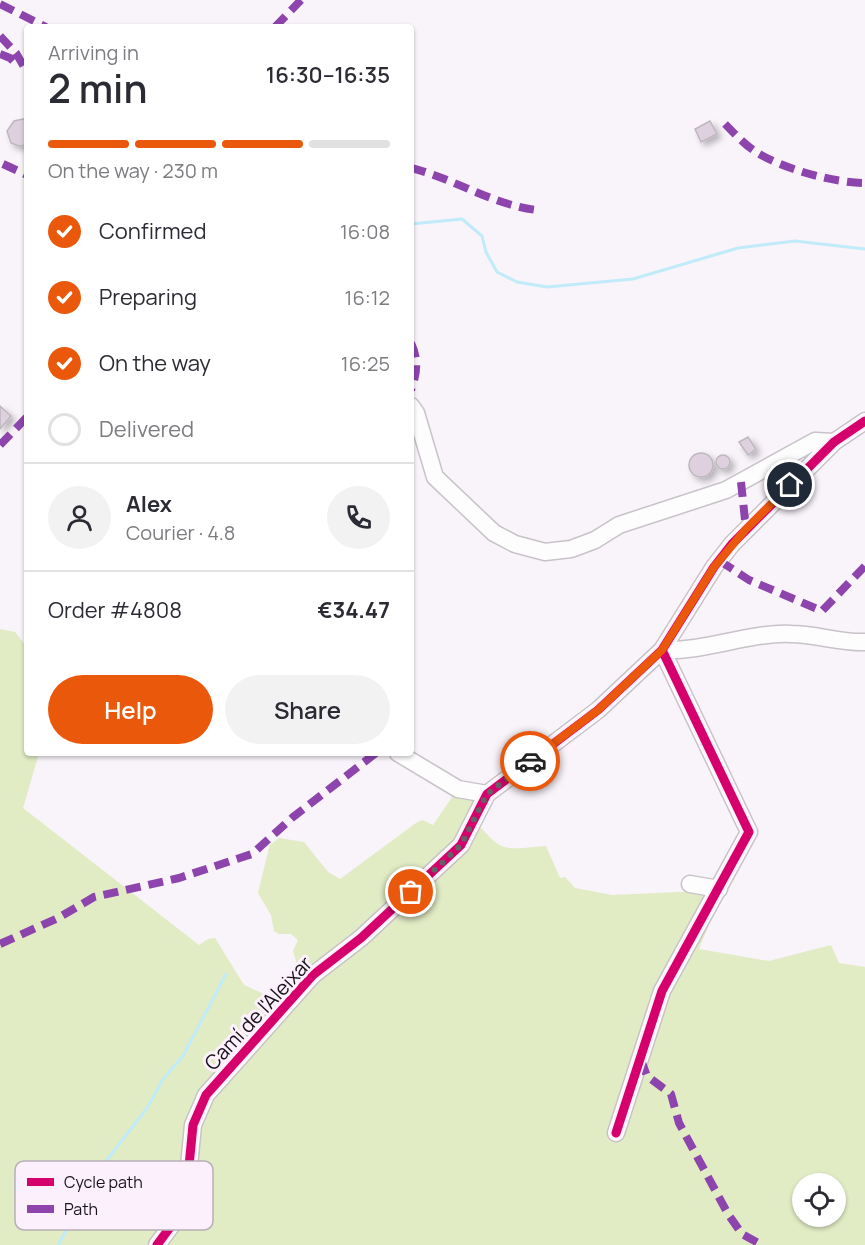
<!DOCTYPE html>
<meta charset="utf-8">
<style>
body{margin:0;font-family:Manrope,sans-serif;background:#f2f2f3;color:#2b2b33;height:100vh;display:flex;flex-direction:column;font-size:22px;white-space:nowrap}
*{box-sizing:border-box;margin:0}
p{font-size:20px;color:#7c7c81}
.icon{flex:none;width:33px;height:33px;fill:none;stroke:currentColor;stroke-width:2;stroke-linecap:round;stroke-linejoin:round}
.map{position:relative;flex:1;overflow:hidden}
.drawer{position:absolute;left:24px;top:24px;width:390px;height:732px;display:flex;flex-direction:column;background:#fff;border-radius:6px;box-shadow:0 2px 4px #0004}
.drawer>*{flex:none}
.buttons{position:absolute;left:792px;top:1173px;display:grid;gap:12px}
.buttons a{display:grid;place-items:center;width:54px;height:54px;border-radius:50%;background:#fff;box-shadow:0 2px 4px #0004;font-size:30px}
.pin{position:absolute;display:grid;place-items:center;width:51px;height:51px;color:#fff;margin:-26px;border:3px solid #fff;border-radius:50%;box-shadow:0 2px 6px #0007}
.courier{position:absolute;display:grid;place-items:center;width:60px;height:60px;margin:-30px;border:4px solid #ea580c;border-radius:50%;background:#fff;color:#222;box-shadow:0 2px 8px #0007}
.headline em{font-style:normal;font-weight:600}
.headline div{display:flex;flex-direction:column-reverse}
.headline{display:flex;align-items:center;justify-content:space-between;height:102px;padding:0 24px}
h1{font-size:39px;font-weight:600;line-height:45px}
.bar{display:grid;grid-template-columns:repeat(4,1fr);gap:9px 6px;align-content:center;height:72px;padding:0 24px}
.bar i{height:8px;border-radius:4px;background:#e1e1e2}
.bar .on{background:#ea580c}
.bar p{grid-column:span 4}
.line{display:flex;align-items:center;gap:15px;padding:0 24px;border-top:2px solid #e1e1e2}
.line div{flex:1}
.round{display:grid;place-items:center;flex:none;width:63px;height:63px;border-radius:32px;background:#f2f2f3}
ol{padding:0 24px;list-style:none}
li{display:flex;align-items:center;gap:18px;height:66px}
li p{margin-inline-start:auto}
li .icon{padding:6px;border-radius:50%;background:#ea580c;color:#fff;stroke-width:4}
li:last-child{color:#7c7c81}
li i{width:33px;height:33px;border:3px solid #e1e1e2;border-radius:50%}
.action{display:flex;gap:12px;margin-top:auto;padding:12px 24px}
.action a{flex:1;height:69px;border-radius:36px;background:#ea580c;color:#fff;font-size:24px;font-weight:600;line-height:69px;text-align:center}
.action a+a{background:#f2f2f3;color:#2b2b33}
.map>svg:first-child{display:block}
.green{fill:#e1ebc4;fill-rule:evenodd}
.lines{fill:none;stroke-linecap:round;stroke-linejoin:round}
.stream{stroke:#c0ebf9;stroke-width:3}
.building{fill:#dfd0e0;stroke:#bdb8be;stroke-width:1.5;filter:url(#shadow)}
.minor-casing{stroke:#c8c3c8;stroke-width:19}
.minor{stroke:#fefdfe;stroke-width:16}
.quiet{stroke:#8e44ad;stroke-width:8;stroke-dasharray:15 8;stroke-linecap:butt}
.cycleway-casing{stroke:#fcf0fd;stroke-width:13}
.cycleway{stroke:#d6006c;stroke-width:9}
.done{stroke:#666166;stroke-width:6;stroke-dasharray:0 10.8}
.route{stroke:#ea580c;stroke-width:8}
.labels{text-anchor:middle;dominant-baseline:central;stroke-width:6;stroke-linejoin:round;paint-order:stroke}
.street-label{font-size:20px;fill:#171317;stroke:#fcf0fd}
.key{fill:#fcf0fd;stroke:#b7aeb8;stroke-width:1.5}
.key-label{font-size:16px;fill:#171317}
</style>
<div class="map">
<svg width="865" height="1245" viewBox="0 0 865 1245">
<defs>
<filter id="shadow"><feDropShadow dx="4" dy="4" stdDeviation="3" flood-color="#0004"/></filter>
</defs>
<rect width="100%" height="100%" fill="#f9f3fa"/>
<path class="green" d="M0,629L15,632L27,647V753H39L23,808L199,945L208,939L215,938L244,985L277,1000L298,968L293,951L298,940L291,934H279L274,931L271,915L258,893L268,852L270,845L279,838L304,842L328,872L340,879L416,823L422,820L433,825L457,790L476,795L472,818C504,853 499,850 546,846L560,878L565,877L575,888L612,895L723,890L699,949L769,961L831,945L839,963L865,967V1245H0ZM802,1184H836V1216H802Z"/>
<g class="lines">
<path class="stream" d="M411,224L462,219L482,236L486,252L497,272L517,282L547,287L633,279L738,248L795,241L865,249
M58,1245L103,1165L147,1108L163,1079L183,1056L226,974"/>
</g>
<path class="building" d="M23,119L27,121V145L19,146L11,143L7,131L14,121Z
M710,121L717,134L701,142L695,129Z
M0,406L11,416L0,429Z
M748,437L756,449L748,455L739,442Z
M689 465a12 12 0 1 1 24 0a12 12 0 1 1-24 0Z
M716 462a7 7 0 1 1 14 0a7 7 0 1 1-14 0Z"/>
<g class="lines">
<defs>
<path id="minor" d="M411,406L416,413L435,477L494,533L515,544L545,552L571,549L595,540L619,525L726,490L815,441L834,442
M662,650C706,652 749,632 791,634C816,634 840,643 865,642
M398,753L458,789L487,794
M690,884L719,889
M616,1133L662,991L749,832L662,650
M157,1245L185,1207L193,1125L206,1095L313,975L361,938L461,845L487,794L598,710L662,650L714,567L732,544L834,442L865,421"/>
</defs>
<use href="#minor" class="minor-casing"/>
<use href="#minor" class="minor"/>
<path class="quiet" d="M0,4L46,27
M275,27L301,0
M0,36L16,53L27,72
M0,54L10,58L18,66
M725,124C734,133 743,143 753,150C779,168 834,183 865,183
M3,164L27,175
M411,168C455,179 493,205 537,210
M411,343C419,360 417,373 411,390
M0,445L27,417
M741,482L746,529
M720,561L749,580L822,611L865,566
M0,944L58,918L94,897L179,878L252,854L293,817L376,753
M641,1060L647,1076L671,1094L679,1123L728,1214L742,1234L762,1245"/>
<defs>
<path id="cycleway" d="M616,1133L662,991L749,832L662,650
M157,1245L185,1207L193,1125L206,1095L313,975L361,938L461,845L487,794L598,710L662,650L714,567L732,544L834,442L865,421"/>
</defs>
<use href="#cycleway" class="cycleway-casing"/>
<use href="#cycleway" class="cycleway"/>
</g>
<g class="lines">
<path class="done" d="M411,892L461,845L487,794L530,761"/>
<path class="route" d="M530,761L598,710L662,650L714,567L746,529L790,485"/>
</g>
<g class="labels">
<g class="street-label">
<text transform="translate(258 1013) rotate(-47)">Camí de l'Aleixar</text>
</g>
</g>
<rect x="15" y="1161" width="198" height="69" rx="9" class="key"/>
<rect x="27" y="1178" width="27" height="8" fill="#d6006c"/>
<rect x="27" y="1205" width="27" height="8" fill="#8e44ad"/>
<g class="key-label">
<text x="64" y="1188">Cycle path</text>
<text x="64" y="1215">Path</text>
</g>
</svg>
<div class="buttons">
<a><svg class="icon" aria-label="locate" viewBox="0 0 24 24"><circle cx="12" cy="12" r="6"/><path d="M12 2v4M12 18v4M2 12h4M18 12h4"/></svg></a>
</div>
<div class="pin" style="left:411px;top:892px;background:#ea580c"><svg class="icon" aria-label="bag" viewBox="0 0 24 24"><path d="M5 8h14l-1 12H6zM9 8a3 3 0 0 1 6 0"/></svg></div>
<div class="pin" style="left:790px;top:485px;background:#1f2937"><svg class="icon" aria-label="home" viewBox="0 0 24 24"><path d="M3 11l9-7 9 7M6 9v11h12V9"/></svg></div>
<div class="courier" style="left:530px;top:761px"><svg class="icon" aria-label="car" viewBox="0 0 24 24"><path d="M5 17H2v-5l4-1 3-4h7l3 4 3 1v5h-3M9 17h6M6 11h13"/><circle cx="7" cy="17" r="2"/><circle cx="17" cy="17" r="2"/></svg></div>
<section class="drawer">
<div class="headline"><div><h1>2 min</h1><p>Arriving in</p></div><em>16:30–16:35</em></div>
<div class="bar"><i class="on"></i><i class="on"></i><i class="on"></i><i></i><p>On the way · 230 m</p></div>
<ol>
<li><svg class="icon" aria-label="check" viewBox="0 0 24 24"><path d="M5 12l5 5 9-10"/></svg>Confirmed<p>16:08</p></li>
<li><svg class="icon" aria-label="check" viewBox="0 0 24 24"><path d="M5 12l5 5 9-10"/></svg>Preparing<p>16:12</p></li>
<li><svg class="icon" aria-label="check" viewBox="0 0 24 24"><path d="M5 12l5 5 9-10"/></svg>On the way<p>16:25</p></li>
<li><i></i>Delivered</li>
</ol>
<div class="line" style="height:108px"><a class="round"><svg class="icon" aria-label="person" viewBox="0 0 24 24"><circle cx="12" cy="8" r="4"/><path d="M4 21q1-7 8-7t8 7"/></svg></a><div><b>Alex</b><p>Courier · 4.8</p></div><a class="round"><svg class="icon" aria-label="phone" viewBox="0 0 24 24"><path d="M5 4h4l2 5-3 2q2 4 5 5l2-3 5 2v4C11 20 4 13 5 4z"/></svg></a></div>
<div class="line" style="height:78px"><div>Order #4808</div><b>€34.47</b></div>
<div class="action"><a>Help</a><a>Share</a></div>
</section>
</div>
